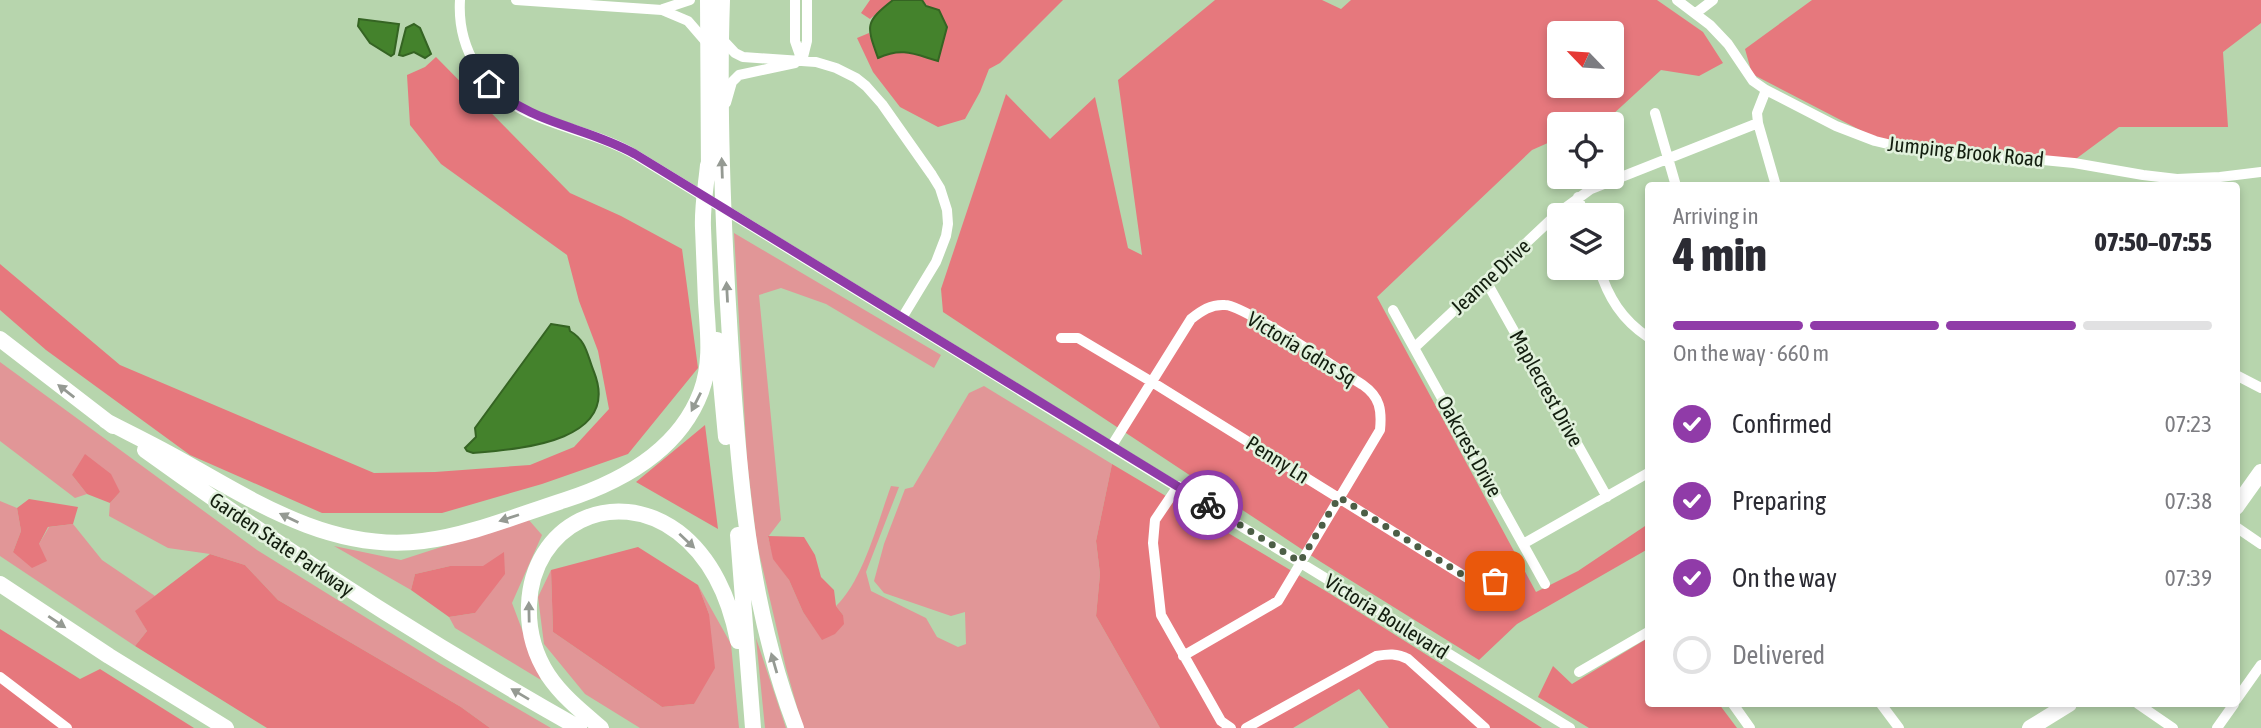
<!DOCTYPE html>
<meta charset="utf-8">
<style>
body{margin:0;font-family:"Asap Condensed",sans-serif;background:#f7f7f7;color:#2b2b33;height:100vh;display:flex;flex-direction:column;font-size:26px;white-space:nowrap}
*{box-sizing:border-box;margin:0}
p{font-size:23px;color:#7c7c81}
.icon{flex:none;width:38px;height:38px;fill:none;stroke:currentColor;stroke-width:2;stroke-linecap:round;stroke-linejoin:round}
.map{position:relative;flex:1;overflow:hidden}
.drawer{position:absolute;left:1645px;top:182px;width:595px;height:525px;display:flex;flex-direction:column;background:#fff;border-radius:7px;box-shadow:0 4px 10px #0003}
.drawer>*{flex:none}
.needle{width:46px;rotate:295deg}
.buttons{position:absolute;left:1547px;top:21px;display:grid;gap:14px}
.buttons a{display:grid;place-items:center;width:77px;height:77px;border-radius:7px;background:#fff;box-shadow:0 4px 10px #0003;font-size:35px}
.pin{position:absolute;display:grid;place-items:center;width:60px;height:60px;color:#fff;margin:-30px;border-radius:14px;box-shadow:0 4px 10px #0006}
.courier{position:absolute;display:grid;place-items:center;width:70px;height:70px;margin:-35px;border:5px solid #903ba8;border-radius:50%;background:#fff;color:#222;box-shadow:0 2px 9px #0007}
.summary em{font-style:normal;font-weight:800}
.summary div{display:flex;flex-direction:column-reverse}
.summary{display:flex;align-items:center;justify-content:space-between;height:119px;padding:0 28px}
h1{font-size:46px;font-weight:800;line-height:52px}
.bar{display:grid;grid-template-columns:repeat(4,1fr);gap:10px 7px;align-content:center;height:84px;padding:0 28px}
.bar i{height:9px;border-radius:5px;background:#e1e1e2}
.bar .current{background:#903ba8}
.bar p{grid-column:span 4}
ol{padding:0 28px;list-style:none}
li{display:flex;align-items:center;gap:21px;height:77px}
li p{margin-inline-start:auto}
li .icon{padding:7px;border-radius:50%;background:#903ba8;color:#fff;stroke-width:4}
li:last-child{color:#7c7c81}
li i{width:38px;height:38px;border:4px solid #e1e1e2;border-radius:50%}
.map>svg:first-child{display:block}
.green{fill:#e19697}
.forest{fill:#e6787d;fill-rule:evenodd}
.water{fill:#44822c;stroke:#356423;stroke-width:2}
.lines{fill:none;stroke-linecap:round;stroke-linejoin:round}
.minor{stroke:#fff;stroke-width:10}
.highway{stroke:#fff;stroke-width:16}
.oneway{fill:#959a93}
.done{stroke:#4c5e46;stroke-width:7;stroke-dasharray:0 12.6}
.route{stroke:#903ba8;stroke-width:9}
.labels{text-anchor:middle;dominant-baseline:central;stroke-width:5;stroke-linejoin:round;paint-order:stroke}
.street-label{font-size:21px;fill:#131e0f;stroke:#e1f1dc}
</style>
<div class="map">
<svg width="2261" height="728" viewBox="0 0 2261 728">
<rect width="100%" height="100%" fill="#b7d5ad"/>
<path class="green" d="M734,233L941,355L934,368L826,304L781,288L759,295L781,520L768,537L774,559L789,580L803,612L822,639L835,633L843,615L836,606C863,581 878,521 891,486L899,487L866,572L871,591L926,618L937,637L958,647L966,644L965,612L951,616L884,593L874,581L884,544L905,489L913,487L969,393L984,386L1112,464L1096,541L1100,574L1096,616L1160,728H803L786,668L757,544L747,460Z
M0,362L257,550L441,664L551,728H490L461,707L278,600L245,565L210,554L168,548L109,516L110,503L120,492L72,475L87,494L75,498L0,441Z
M0,501L17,508L21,531L13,552L39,544L49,527L73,524L102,560L155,596L136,611L147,631L135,646L0,556Z
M528,519L542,535L512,603L541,680L455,628L449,617L475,613L483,566H450L415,574L411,590L334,546L401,560Z
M551,570L553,632L662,707L694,704L709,614L698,585L731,644L739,728H640L585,694L544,644L538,597Z
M756,638L786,728H765Z"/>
<path class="forest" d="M870,0H893L870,19L861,13Z
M922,0H1063L1000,63L989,69L980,92L965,119L938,127L900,107L873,72L857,38L869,33L878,58C902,47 914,54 938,61L947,27Z
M1215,0H1322L1341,9L1351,0H1657L1703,32L1723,63L1699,76L1661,70L1611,116L1591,124H1559V138L1532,150L1377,297L1536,592L1578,571L1648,524V549L1517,624L1479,660L1321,562L943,312L941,289L1006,94L1050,139L1095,97L1128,248L1142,255L1118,80ZM1559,33H1612V86H1559Z
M1812,0H2261V23L2223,52L2228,127H2119L2069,164L1885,143L1752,74L1745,49Z
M436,57L570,193L621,216L682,249L698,368L628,454L542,484L442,513H322L190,455L46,350L0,310V264L120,365L374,473L435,472L530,465L574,447L609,409L598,351L579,301L567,255L441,164L410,125L407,75L425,67Z
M705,425L718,529L636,482Z
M85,454L111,474L120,492L110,503L87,494L72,475Z
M1112,464L1329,593L1542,728H1389L1359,689L1293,728H1160L1096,616L1100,574L1096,541Z
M29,499L78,507L73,524L48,527L39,544L47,561L32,568L13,552L21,531L17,508Z
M768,536L804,537L815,555L821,577L834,590L836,606L843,615L844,624L835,634L822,640L803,612L789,580L773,559Z
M638,547L698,585L709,614L715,668L694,704L662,707L553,632L551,570Z
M504,552L505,574L475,613L449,617L411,590L415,574L450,566H483Z
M210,554L245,565L278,600L461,707L490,728H267L135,646L147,631L135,611Z
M0,629L80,679L100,669L194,728H0Z
M1648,638V704H1719L1737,728H1589L1538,697L1553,666L1572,684Z"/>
<path class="water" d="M893,0H922L926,6L939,10L947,27L938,61C914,54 902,47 878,58C866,25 865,22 893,0Z
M359,19L399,24L394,54L391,56L370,43L358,26Z
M414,24L420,28L431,54L425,58L414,52L403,56L399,55L406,28Z
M551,324L569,327L570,331C587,341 587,355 594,372C622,443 517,449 473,453L467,451L465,448L476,437L475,428Z"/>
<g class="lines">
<path class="minor" d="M460,0C457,49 484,92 529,113C563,129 601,135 634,154L1570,728
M516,0L662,10L688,21L707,43
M795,0V41L802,61
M1677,0L1710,25L1728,44L1753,81L1766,90L1836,126L1875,141L1896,146L1936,150L2074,163L2143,175L2177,179L2220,177L2261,172
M663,9L690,0
M1696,13L1713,0
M721,38L735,53L743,57L816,62L836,68L856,78L866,86L882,104L932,175L940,188L947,210L948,224L946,236L936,262L902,318
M802,61L807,41V0
M1766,90L1757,113L1758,123L1776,186
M726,103L732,82L739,75L795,63
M1655,113L1676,186
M1578,197L1584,215
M1599,268C1608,297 1622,320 1648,337
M1486,281L1607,497
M1393,310L1545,584
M1061,338H1078L1152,382L1469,579L1478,583L1495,581
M1415,347L1558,213L1591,189L1758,123
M2236,375L2261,388
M1111,447L1191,319C1201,311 1211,304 1225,305C1244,305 1340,371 1363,385C1380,397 1382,410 1380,430L1278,601L1183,656
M1178,486L1155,520L1153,543L1161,615L1221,721L1231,728
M2236,527L2261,544
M1523,544L1648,473
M1579,672L1648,632
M0,677L67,728
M2236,700L2261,665
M1733,704L1750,728
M1881,704L1899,728
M2138,704L2173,728
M1246,728L1376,656C1388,654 1397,653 1408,659L1485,728
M2217,728L2234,704"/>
<path class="highway" d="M708,0L709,175
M722,0C718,113 723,226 730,338C738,470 748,603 796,728
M0,339L113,426
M717,340L726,437
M106,421C129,433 154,445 177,458C252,500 331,553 423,541C471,535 518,515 565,500C621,482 679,450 701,392C712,362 708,333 706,302C705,278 704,253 703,228C702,207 706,186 708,165
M145,450C285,551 430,644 579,728
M2236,507L2261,472
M738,535L753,728
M0,584L109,656L226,728
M601,728C582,712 562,696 548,675C535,655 528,630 529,605C532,525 613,484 678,532C712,558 730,600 738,641
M2030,728L2069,704"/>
</g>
<defs><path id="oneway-solid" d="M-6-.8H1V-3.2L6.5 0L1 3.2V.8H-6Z" transform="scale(1.75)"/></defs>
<g class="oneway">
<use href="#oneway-solid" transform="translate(722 168) rotate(-92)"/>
<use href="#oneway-solid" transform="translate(727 292) rotate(-93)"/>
<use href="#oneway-solid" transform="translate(66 391) rotate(-142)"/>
<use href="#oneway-solid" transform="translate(696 402) rotate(117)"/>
<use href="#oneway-solid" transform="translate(289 518) rotate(-154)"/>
<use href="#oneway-solid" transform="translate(509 518) rotate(162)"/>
<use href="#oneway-solid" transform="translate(687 541) rotate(43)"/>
<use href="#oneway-solid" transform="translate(529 612) rotate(-91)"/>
<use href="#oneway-solid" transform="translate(57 622) rotate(34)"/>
<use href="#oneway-solid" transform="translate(774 663) rotate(-106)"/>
<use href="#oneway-solid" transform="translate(520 694) rotate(-149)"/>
</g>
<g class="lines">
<path class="done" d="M1208,505L1300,562L1339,497L1469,579L1478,583L1495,581"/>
<path class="route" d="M489,84C532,125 585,126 635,154L1208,505"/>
</g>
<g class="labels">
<g class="street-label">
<text transform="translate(1966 151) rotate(6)">Jumping Brook Road</text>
<text transform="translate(1490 276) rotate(-43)">Jeanne Drive</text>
<text transform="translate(1302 348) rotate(31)">Victoria Gdns Sq</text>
<text transform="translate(1547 388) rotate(61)">Maplecrest Drive</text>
<text transform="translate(1470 446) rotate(61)">Oakcrest Drive</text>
<text transform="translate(1278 459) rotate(32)">Penny Ln</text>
<text transform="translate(282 544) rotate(34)">Garden State Parkway</text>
<text transform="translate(1387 616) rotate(32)">Victoria Boulevard</text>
</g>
</g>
</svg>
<div class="buttons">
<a><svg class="needle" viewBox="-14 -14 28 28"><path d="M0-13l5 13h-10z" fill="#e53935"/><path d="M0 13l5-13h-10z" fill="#7c7c81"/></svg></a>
<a><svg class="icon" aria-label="locate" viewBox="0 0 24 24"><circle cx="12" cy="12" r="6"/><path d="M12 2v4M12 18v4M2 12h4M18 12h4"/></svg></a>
<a><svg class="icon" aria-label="layers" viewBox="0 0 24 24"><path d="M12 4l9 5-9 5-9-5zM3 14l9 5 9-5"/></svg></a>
</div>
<div class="pin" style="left:1495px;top:581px;background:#ea580c"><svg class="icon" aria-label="bag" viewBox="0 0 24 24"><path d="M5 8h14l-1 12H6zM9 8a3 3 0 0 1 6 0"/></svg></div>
<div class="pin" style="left:489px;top:84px;background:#1f2937"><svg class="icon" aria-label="home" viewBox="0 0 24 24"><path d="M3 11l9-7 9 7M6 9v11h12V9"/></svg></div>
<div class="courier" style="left:1208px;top:505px"><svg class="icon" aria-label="bike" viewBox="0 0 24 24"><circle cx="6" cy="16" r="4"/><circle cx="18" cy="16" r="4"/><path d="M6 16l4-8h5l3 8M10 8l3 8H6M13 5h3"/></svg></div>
<section class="drawer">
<div class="summary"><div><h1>4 min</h1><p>Arriving in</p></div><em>07:50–07:55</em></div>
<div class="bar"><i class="current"></i><i class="current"></i><i class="current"></i><i></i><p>On the way · 660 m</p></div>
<ol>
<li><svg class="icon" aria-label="check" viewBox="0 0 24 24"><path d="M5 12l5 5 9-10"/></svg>Confirmed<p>07:23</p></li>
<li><svg class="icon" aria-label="check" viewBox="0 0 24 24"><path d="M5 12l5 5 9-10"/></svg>Preparing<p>07:38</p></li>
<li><svg class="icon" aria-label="check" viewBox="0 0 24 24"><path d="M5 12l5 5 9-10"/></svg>On the way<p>07:39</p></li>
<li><i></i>Delivered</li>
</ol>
</section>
</div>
